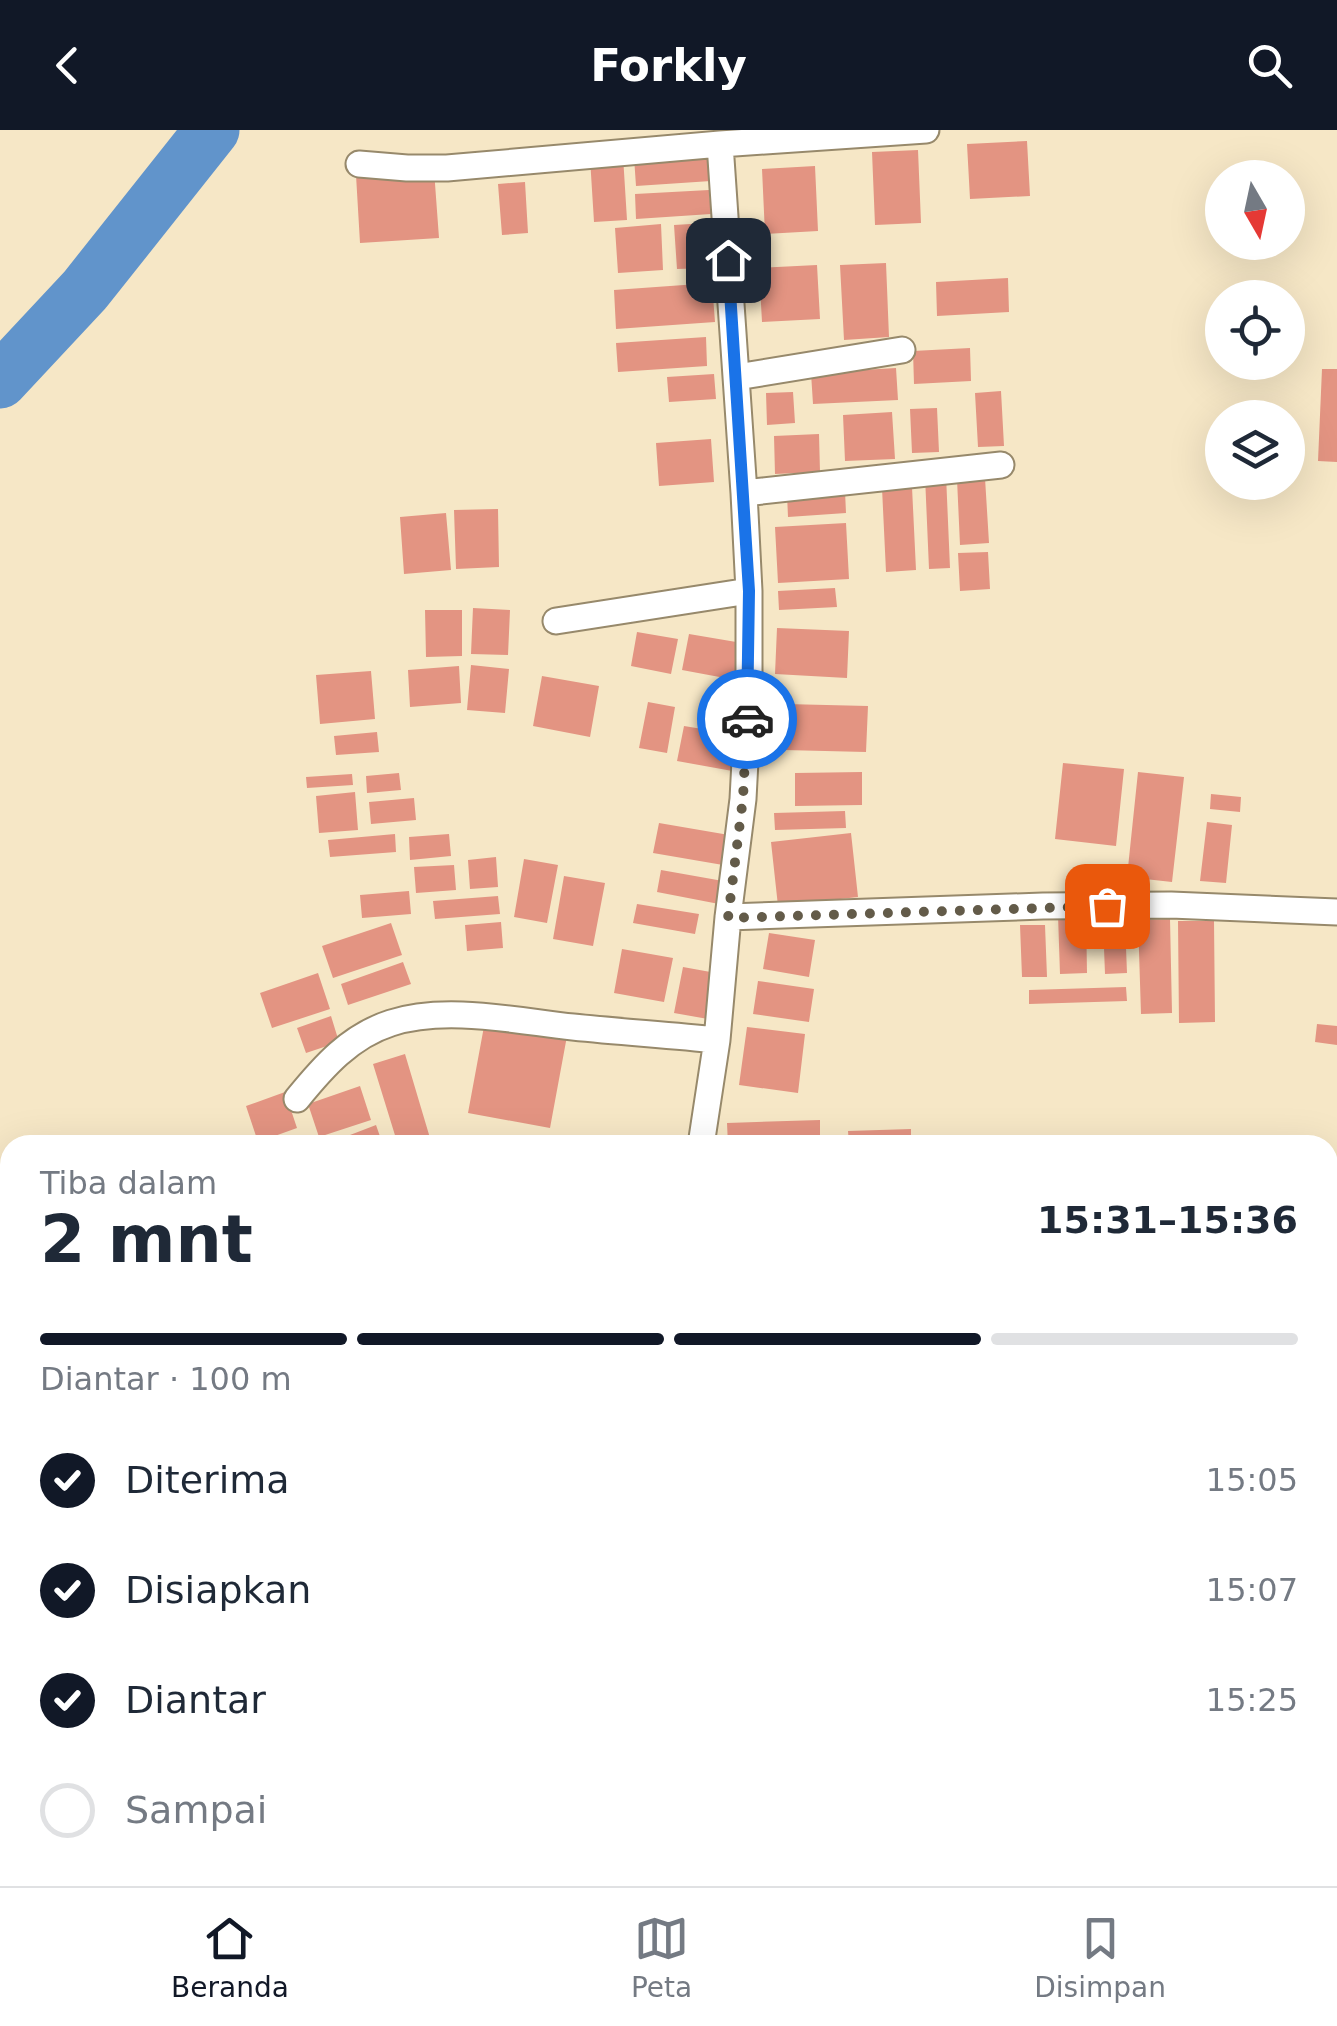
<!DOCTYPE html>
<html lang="id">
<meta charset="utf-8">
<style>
body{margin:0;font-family:"DejaVu Sans",sans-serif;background:#f6f6f7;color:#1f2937;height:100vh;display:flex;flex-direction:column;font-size:38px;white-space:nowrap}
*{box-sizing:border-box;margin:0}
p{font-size:32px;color:#747a83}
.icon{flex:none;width:55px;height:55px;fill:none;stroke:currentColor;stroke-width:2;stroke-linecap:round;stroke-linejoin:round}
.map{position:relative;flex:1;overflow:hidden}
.side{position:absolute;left:0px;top:1005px;width:1338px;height:752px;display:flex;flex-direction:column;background:#fff;border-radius:30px 30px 0 0;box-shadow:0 10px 40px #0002}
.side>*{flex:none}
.needle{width:65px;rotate:171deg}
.buttons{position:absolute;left:1205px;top:30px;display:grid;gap:20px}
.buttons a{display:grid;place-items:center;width:100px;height:100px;border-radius:50%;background:#fff;box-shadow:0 10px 40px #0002;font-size:50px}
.pin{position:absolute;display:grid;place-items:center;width:85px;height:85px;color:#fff;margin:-42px;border-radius:20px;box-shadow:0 5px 15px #0006}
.courier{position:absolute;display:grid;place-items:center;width:100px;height:100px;margin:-50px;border:8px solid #1a73e8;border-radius:50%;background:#fff;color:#222;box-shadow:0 2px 12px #0007}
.summary em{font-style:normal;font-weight:800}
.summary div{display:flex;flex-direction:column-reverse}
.summary{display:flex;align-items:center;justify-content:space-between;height:170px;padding:0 40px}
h1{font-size:65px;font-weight:800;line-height:75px}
.bar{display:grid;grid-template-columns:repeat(4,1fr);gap:15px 10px;align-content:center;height:120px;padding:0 40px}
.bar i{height:12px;border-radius:8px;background:#e0e1e3}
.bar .current{background:#111827}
.bar p{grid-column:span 4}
ol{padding:0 40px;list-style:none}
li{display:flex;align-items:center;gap:30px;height:110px}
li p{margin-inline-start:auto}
li .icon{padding:10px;border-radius:50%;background:#111827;color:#fff;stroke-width:4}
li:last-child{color:#747a83}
li i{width:55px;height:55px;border:5px solid #e0e1e3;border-radius:50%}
header{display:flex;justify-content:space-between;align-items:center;height:130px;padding:0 40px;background:#111827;color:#fff;font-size:45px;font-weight:800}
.dock{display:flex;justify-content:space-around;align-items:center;height:140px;border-top:2px solid #e0e1e3;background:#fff;font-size:28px;color:#747a83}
.dock a{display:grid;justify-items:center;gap:5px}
.dock .current{color:#111827}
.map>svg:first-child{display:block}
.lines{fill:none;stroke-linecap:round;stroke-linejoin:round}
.river{stroke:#6194cb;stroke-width:55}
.building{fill:#e39482}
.minor-casing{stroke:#97896b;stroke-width:29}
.minor{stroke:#fff;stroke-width:25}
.done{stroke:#635b49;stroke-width:10;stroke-dasharray:0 18}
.route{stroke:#1a73e8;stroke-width:12}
</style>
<header><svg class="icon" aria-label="back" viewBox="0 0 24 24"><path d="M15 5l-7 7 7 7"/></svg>Forkly<svg class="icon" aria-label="search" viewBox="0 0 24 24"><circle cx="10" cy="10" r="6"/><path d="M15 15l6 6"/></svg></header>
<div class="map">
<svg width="1337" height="1756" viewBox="0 0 1337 1756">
<rect width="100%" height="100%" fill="#f6e7c6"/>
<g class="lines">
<path class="river" d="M0,251L85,160L212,0
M0,1087L10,1099
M0,1483L10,1486"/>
</g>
<path class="building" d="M1027,11L1030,66L970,69L967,14Z
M918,20L921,93L875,95L872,22Z
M709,22L711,51L636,56L634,27Z
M623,26L627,90L594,92L590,28Z
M815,36L818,101L765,104L762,39Z
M434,40L439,108L360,113L356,45Z
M525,52L528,103L502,105L498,54Z
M709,60L711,84L636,89L635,64Z
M707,93L710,138L677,139L674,95Z
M661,94L663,140L618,143L615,98Z
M886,133L889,207L844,210L840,135Z
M817,135L820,189L762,192L759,138Z
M1008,148L1009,182L937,186L936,152Z
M712,153L715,192L616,199L614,160Z
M706,207L707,236L618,242L616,213Z
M970,218L971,251L914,254L913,221Z
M896,238L898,270L813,274L811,243Z
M1322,239H1337V332L1318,331Z
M714,244L716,269L669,272L667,247Z
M1001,261L1004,316L978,317L975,263Z
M793,262L795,293L767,295L766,263Z
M937,278L939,322L912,323L910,279Z
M892,282L895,329L845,331L843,285Z
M819,304L820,342L775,344L774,306Z
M711,309L714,352L659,356L656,313Z
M946,345L950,438L929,439L925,346Z
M985,348L989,413L960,415L957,349Z
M912,357L916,440L886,442L882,358Z
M845,361L846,383L788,387L787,364Z
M498,379L499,437L456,439L454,380Z
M446,383L451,440L404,444L400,387Z
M846,393L849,449L778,453L775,397Z
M988,422L990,459L960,461L958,423Z
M835,458L837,477L779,480L778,461Z
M473,478L510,480L508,525L471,524Z
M425,480H462V526L426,527Z
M777,498L849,501L847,548L775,544Z
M637,502L678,509L671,544L631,536Z
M689,504L748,514L741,551L682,540Z
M471,535L509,539L505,583L467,580Z
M459,536L461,573L410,577L408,540Z
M371,541L375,589L320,594L316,545Z
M542,546L599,556L590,607L533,596Z
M648,572L675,577L667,623L639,618Z
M785,574L868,576L866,622L784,620Z
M684,596L745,606L738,642L677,631Z
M377,602L379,622L336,625L334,606Z
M1063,633L1124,639L1116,716L1055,709Z
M862,642V675L795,676V643Z
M1138,642L1184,647L1172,752L1127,747Z
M399,643L401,660L367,663L366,646Z
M352,644L353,655L307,658L306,647Z
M355,662L358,700L319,703L316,666Z
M1211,664L1241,667L1240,682L1210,679Z
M414,668L416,690L371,694L369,672Z
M845,681L846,698L775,700L774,683Z
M1207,692L1232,695L1226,753L1200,751Z
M659,693L729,705L723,735L653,723Z
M851,703L858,767L778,776L771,712Z
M395,704L396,722L330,727L328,710Z
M449,704L451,726L410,730L409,707Z
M496,727L498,757L470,759L468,730Z
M524,729L558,735L547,793L514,787Z
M454,735L456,760L416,763L414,737Z
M661,740L723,751L719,774L657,762Z
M564,746L605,753L593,816L553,809Z
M409,761L411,784L362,788L360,765Z
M498,766L500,784L435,789L433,771Z
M637,774L699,784L695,804L633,793Z
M1086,784L1087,843L1060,844L1058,785Z
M1170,789L1172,883L1141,884L1138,790Z
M1178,791H1214L1215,892L1179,893Z
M501,792L503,818L467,821L465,795Z
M1103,792H1125L1127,843L1105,844Z
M391,793L402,825L333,848L322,816Z
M1020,795H1045L1047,847H1022Z
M769,803L815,810L809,847L763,839Z
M622,819L673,828L664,872L614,863Z
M403,832L411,854L348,875L341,854Z
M683,837L716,843L708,889L674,883Z
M318,843L330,879L272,898L260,863Z
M758,851L814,859L809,892L753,884Z
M1126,857L1127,871L1029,874V860Z
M331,886L339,912L306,923L297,898Z
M485,891L567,906L550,998L468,983Z
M1317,894L1337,896V915L1315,912Z
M747,897L805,904L798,963L739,955Z
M405,924L430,1008L407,1015H398L373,934Z
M360,956L371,990L319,1007L308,974Z
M285,962L297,998L258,1012L246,976Z
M820,990V1015H728L727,993Z
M376,995L383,1015H324Z
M911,999V1015H849L848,1001Z
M0,1636L10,1639V1704L0,1702Z
M306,1748H364L361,1756H330Z
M404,1748H436L435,1756H403Z
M438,1748H480L479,1756H437Z
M487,1748H523L522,1756H486Z"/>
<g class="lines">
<defs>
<path id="minor" d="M359,34L407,38H447L720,14L926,0
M737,247L902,220
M744,363L1001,335
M556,491L749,461
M728,787L1043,776L1171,775L1337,782
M297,969C323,937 350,906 391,893C445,875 517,891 573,897C621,902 669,905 717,910
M701,1015L717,910L728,787L743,669L749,555V461L744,363L720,14
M1328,1224L1337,1223
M0,1716L10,1717
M1328,1739L1337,1704"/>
</defs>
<use href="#minor" class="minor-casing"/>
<use href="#minor" class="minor"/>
</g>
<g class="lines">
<path class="done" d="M747,589L743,668L728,788L1107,776"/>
<path class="route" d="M728,130L749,461L747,589"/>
</g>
</svg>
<div class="buttons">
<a><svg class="needle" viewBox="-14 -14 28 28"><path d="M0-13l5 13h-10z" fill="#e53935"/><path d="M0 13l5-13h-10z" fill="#747a83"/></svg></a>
<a><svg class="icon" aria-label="locate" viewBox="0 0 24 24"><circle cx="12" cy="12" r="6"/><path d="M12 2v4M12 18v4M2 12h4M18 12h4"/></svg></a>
<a><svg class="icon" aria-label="layers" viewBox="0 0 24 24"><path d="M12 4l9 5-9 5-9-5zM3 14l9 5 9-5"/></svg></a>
</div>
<div class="pin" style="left:1107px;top:776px;background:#ea580c"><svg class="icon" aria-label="bag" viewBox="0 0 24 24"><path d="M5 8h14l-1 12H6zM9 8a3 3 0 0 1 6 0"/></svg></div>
<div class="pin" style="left:728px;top:130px;background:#1f2937"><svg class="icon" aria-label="home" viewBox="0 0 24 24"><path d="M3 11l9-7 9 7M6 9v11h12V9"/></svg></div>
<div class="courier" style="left:747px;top:589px"><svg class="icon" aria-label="car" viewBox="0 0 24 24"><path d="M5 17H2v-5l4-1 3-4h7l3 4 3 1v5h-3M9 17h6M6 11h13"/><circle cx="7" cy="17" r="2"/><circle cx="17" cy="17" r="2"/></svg></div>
<section class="side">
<div class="summary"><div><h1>2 mnt</h1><p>Tiba dalam</p></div><em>15:31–15:36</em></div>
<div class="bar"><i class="current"></i><i class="current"></i><i class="current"></i><i></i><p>Diantar · 100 m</p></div>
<ol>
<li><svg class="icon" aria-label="check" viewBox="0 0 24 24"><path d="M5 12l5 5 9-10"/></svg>Diterima<p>15:05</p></li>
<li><svg class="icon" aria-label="check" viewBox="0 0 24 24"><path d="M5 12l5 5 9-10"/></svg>Disiapkan<p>15:07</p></li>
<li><svg class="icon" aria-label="check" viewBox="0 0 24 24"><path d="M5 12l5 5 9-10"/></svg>Diantar<p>15:25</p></li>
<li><i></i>Sampai</li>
</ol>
</section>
</div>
<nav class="dock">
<a class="current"><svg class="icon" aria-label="home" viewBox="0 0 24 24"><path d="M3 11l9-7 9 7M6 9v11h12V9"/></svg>Beranda</a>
<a><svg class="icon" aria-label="map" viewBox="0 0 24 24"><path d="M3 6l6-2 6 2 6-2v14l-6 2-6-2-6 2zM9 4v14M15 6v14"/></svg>Peta</a>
<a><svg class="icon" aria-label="saved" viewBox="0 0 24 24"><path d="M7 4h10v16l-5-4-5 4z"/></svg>Disimpan</a>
</nav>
